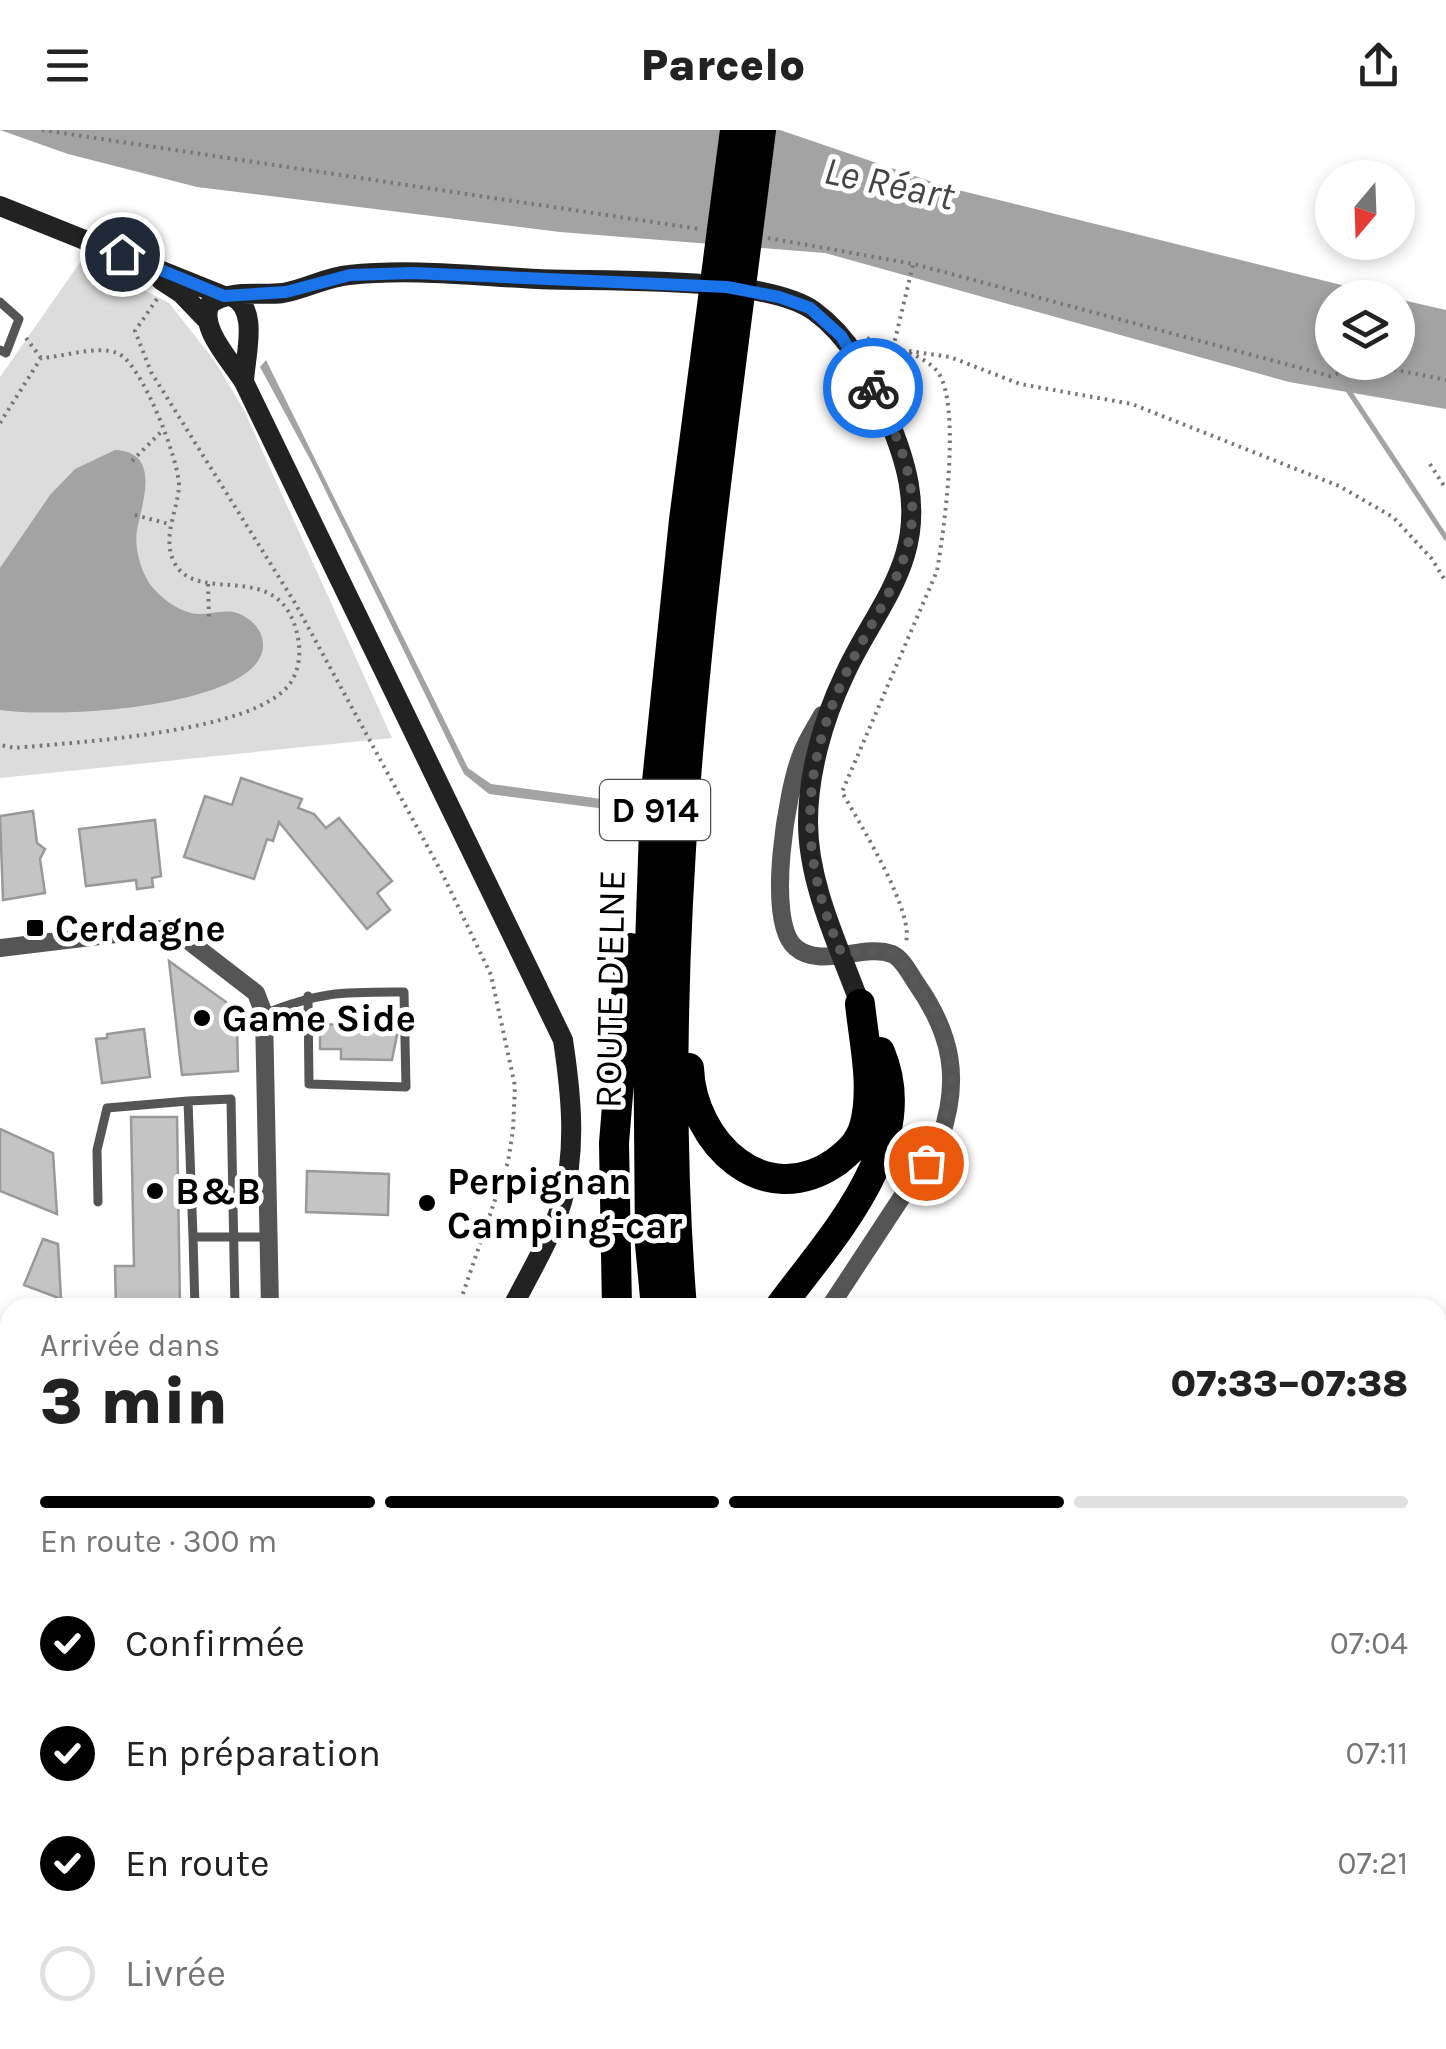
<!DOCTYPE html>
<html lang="fr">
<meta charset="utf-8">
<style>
body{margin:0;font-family:Karla,sans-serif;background:#f2f2f2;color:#222;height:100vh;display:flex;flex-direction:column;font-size:38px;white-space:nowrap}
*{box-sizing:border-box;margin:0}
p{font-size:32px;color:#767676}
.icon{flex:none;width:55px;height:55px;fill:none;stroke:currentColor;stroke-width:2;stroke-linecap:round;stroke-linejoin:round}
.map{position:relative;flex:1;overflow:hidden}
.details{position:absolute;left:0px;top:1168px;width:1448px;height:752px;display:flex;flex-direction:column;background:#fff;border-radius:30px 30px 0 0;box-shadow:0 5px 15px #0003}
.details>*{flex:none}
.needle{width:65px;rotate:199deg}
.tools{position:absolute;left:1315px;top:30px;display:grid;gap:20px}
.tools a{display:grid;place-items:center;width:100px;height:100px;border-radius:50%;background:#fff;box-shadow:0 5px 15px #0003;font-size:50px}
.pin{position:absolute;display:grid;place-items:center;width:85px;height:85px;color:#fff;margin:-42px;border:5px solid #fff;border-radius:50%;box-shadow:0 2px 10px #0007}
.courier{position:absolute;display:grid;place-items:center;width:100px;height:100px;margin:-50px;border:8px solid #1a73e8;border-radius:50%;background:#fff;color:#222;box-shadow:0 2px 12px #0007}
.overview em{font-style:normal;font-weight:800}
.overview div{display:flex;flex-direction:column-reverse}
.overview{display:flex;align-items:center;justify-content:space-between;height:170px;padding:0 40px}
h1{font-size:65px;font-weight:800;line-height:75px}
.bar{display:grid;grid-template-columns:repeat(4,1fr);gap:15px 10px;align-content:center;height:120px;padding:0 40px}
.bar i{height:12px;border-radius:8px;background:#e0e0e0}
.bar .current{background:#000}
.bar p{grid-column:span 4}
ol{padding:0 40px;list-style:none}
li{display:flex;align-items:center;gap:30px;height:110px}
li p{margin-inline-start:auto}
li .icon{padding:10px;border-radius:50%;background:#000;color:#fff;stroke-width:4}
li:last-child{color:#767676}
li i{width:55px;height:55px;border:5px solid #e0e0e0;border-radius:50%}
header{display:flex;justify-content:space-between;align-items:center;height:130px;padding:0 40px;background:#fff;font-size:45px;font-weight:800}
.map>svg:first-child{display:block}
.green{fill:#dcdcdc}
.water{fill:#a3a3a3}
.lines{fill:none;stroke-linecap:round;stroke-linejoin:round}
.stream{stroke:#a3a3a3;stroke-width:5}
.building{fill:#c4c4c4;stroke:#999;stroke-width:2.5}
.path{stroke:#777;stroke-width:4;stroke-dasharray:2.5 5;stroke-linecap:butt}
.lane{stroke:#555;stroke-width:9}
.street{stroke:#555;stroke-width:18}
.secondary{stroke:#222;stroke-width:20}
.highway{stroke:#000;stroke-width:30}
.done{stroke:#595959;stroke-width:10;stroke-dasharray:0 18}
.route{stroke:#1a73e8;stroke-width:12}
.poi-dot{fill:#000;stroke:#fff;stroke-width:4}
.labels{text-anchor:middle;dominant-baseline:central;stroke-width:10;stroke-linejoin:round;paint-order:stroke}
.shield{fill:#fff;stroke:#4c4c4c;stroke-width:2.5}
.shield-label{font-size:35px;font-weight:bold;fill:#000}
.poi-label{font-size:38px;font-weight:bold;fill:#000;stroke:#fff;text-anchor:start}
.street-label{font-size:38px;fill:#000;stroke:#fff}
.water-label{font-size:40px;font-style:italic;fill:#444;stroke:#fff}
</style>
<header><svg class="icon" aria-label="menu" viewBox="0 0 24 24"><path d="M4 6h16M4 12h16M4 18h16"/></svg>Parcelo<svg class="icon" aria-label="share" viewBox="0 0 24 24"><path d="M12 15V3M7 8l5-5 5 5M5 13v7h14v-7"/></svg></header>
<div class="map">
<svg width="1446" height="1919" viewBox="0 0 1446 1919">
<rect width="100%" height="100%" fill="#fff"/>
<path class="green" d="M83,128L169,173L214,230L244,280L392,608L0,648V247Z"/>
<path class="water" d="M0,0H780L950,58L1390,167L1332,168V232H1398V169L1446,180V279L1289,252L825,123L560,102L197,57L68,24Z
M266,230L468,638L491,654L616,671L614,680L489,664L464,644L312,333L260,237Z
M115,320C162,322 142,373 137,400C134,418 141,444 153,458C163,469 176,479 191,483C205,487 222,478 237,483C257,490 271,511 258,531C225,579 54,588 0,580V438L50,365L75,339Z"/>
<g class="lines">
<path class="stream" d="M1348,260L1446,408"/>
</g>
<path class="building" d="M241,648L302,669L298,678L314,684L326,698L339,688L392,751L377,763L390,780L367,799L279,692L273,711L267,709L254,749L184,727L205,666L232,675Z
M33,681L37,713L45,719L40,729L45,763L3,770L0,686Z
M155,690L161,746L152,748L153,757L137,759L136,750L86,756L79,699Z
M169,831L226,872L237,897L238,941L182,945Z
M342,885L392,886V901L397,905L392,930L341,929V919H320V894L342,895Z
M144,899L150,947L102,953L96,909L107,908V904Z
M131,987H177L180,1178H116L115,1136H134Z
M0,999L53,1023L57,1084L0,1061Z
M307,1041L389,1044L388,1085L306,1082Z
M43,1109L58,1114L61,1169L24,1155Z"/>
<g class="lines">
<path class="path" d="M42,0L699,99
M768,108L914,134L1330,246L1367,234L1446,250
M157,169L135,201L151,242L295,473L443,745L491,845L515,956L513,1000L508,1032L458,1178
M26,208L41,228
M867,208C890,218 919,221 937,241C962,272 944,401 937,441L842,662C858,691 918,786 905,815
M893,218L913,135
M909,221L950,227L1020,254L1132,274L1339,356L1393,387L1432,429L1446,452
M0,293L41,228C63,227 96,215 117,223C141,231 180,332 179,357C177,382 162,407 174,432C197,478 282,424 298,508C301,522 299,540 291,552C259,603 74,612 15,618L0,615
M132,331L163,300
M1430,334L1446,359
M135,385L169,394
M208,454L209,487
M1438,1672L1446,1675
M0,1821L10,1813
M713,1910L715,1919"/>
<path class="lane" d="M0,172L19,189L6,223L0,220
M264,884C322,861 342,862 404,862L406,957L309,954L308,866
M188,971L231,969L235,1178
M98,1072L97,1020L107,978L188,971L193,1107H268
M193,1107L195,1178
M0,1455L10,1462
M0,1547L10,1552
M0,1722L3,1720L10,1729
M0,1775L10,1767
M0,1781L10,1793
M0,1846L10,1858
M54,1910L61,1919
M0,1912L6,1919
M70,1919L81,1910"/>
<path class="street" d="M822,585C815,598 806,611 801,625C787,660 765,790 795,817C821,840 863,813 892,824C902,828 910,844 916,853C952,904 961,950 940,1009L829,1178
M0,818L157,799L177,802L256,863L264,884L270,1178
M0,1325L10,1326
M0,1649L10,1640
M852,1910L854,1919"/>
<path class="secondary" d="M0,76L224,166
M161,150L181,163L205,188
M231,166C260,178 245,225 244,252
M512,1178C529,1144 551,1109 562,1072C577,1020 571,963 563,910L244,252C231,231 198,197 210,174C228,159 261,166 283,163C306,159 326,147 349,145C411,138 476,146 538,149C603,152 764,145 814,181C850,207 869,246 887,286C906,330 920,376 905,425C892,468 862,505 844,546C823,590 808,644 808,692C808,755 839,816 860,874
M164,1919L171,1910"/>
<path class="highway" d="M689,938C692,1013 764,1082 836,1032C849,1022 859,1013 864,997C875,958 864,913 860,874
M617,1178L614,1013L630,818
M656,1178L650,1114L648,873L655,671L684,390L735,0
M682,1178C650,783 712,390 761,0
M779,1178C830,1108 920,1016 880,922
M754,1910L756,1919
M797,1910L799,1919"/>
</g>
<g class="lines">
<path class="done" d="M873,258C894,298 915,342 912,389C909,435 881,476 860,516C803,620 792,715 842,824L873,821L894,824C903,833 910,845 918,856C961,915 961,970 926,1033"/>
<path class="route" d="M122,124L224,166L286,162L350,145L413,143L727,157L779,167L810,178L841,206L873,258"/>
</g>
<g class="poi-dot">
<rect x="25" y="788" width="20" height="20" rx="5"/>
<circle cx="202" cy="888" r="10"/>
<circle cx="155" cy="1061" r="10"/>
<circle cx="427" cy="1073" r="10"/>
</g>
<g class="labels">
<rect class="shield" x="600" y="650" width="110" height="60" rx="8"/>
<g class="shield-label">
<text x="655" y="680">D 914</text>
</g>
<g class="poi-label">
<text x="55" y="798">Cerdagne</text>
<text x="222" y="888">Game Side</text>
<text x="447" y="1051">Perpignan<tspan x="447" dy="44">Camping-car</tspan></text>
<text x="175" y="1061">B&amp;B</text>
</g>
<g class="street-label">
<text transform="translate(610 859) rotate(-89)">ROUTE D'ELNE</text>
</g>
<g class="water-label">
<text transform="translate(889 53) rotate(12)">Le Réart</text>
</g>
</g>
</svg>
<div class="tools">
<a><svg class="needle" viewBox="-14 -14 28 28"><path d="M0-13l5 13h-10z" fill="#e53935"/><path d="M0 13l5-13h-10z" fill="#767676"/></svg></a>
<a><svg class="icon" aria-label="layers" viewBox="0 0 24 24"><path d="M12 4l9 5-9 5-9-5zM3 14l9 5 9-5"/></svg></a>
</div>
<div class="pin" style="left:926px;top:1033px;background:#ea580c"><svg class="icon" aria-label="bag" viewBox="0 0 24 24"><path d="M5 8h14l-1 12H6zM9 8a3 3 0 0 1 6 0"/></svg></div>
<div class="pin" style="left:122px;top:124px;background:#1f2937"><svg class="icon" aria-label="home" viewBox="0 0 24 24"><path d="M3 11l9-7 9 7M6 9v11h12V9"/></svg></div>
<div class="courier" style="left:873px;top:258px"><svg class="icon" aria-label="bike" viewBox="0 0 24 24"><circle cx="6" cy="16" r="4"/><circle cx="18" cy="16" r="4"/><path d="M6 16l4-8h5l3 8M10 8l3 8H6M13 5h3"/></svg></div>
<section class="details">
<div class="overview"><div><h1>3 min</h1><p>Arrivée dans</p></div><em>07:33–07:38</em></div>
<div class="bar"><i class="current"></i><i class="current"></i><i class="current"></i><i></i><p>En route · 300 m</p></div>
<ol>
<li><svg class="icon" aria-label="check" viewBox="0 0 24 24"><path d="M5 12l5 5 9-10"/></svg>Confirmée<p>07:04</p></li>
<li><svg class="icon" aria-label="check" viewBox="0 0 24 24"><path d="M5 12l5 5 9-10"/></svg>En préparation<p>07:11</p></li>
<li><svg class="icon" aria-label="check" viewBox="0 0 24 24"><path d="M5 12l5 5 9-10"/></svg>En route<p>07:21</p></li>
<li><i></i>Livrée</li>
</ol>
</section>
</div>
